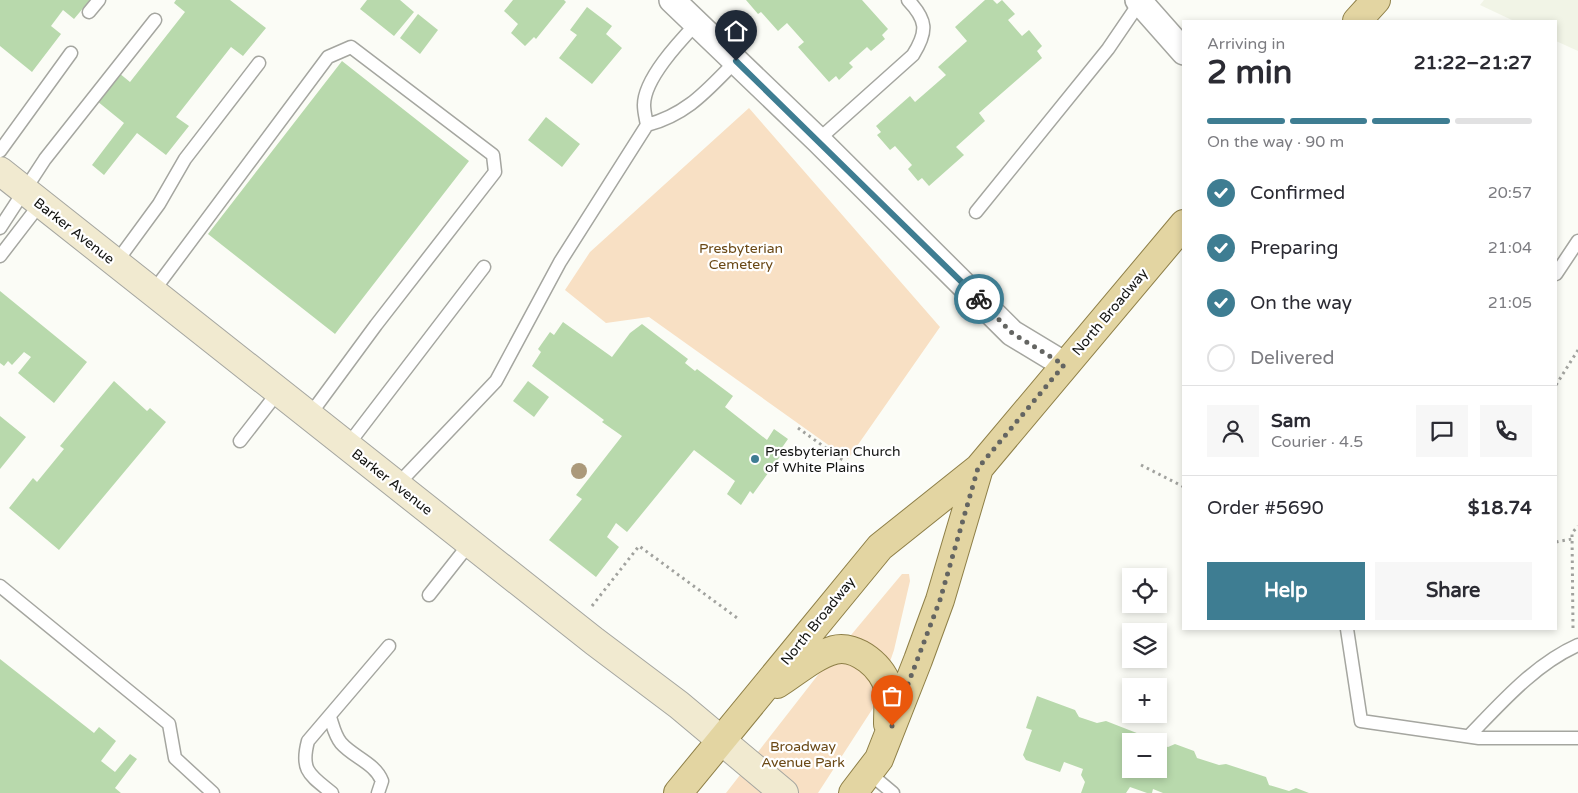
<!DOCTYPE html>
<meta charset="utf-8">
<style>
body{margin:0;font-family:"Varela Round",sans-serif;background:#f7f7f7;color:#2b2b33;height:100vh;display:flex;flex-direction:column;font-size:19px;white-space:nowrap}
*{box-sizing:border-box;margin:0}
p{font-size:16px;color:#7c7c81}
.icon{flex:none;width:28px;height:28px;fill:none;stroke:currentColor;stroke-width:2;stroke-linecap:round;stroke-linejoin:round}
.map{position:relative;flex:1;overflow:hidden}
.panel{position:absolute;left:1182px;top:20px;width:375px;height:610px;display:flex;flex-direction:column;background:#fff;border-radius:0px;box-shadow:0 2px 8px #0003}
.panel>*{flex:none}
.buttons{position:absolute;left:1122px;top:568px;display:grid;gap:10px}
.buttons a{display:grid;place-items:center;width:45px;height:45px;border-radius:0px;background:#fff;box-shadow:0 2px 8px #0003;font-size:25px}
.pin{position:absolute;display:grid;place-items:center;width:42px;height:42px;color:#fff;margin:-51px -21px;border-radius:50% 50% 50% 0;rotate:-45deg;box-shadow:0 0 5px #0007}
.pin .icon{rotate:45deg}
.courier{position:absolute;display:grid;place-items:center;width:50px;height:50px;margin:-25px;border:4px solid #3e7d92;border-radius:50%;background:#fff;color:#222;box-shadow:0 1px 6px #0007}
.summary em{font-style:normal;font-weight:800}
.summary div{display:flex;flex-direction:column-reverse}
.summary{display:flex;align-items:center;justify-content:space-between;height:85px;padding:0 25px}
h1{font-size:32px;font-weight:800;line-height:38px}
.bar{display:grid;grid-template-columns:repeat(4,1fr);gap:8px 5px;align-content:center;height:60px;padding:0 25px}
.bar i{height:6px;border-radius:4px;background:#e1e1e2}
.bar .on{background:#3e7d92}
.bar p{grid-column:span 4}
.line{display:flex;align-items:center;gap:12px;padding:0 25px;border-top:1px solid #e1e1e2}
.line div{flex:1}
.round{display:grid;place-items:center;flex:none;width:52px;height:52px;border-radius:0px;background:#f7f7f7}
ol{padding:0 25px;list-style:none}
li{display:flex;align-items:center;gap:15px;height:55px}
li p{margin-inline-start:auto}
li .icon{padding:5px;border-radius:50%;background:#3e7d92;color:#fff;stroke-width:4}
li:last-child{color:#7c7c81}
li i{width:28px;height:28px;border:2px solid #e1e1e2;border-radius:50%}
.cta{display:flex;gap:10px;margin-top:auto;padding:10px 25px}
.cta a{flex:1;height:58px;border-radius:0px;background:#3e7d92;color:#fff;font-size:20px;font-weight:800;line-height:58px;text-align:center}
.cta a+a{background:#f7f7f7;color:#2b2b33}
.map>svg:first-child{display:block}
.built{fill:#f1f4e6}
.green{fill:#f8e0c4}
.building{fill:#b8d9ac}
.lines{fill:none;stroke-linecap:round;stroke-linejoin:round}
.lane-casing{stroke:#a5a6a0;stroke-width:15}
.street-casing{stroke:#a5a6a0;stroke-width:28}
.secondary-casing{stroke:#a5a6a0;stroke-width:30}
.primary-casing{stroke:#8e7f47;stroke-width:30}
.path{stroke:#a1a29e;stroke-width:3;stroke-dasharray:2.5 4;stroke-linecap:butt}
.lane{stroke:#fff;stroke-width:12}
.street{stroke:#fff;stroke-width:25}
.secondary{stroke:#f1ead0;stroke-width:28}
.primary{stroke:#e3d5a2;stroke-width:28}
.tree{fill:#ab997a}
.done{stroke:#646562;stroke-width:5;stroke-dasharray:0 9}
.route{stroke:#3e7d92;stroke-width:6}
.poi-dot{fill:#3e7d92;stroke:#fff;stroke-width:2}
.labels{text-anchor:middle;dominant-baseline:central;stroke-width:4.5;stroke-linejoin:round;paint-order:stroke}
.street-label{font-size:14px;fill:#131412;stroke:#fff}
.park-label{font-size:14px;fill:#6a4815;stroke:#fff}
.poi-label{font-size:14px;fill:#131412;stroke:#fff;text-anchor:start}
</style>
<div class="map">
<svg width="1578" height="793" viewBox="0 0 1578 793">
<rect width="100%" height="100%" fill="#fbfcf6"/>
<path class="built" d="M1484,0H1578V51L1556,41V21H1514L1480,5Z"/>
<path class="green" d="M749,108L940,327L848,459L649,317L606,323L565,290L590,252Z
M902,574H909L910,581L894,650L875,705L818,793H726L821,671Z"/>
<path class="building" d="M0,0H90L74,19L63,10L51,26L61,34L32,72L0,46Z
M176,0H230L266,28L243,56L231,47L176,117L189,126L166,155L137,133L104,175L92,165L124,123L97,101L119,73L130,82L185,12L174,3Z
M367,0H400L414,12L394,36L360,9Z
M513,0H564L566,2L536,39L534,37L525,46L511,33L518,24L504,11Z
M746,0H862L888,29L882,35L885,39L871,51L867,47L849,63L853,67L839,80L836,76L829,82L798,47L804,42L787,23L778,31L761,12L758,14Z
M985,0H993L997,4L1002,0L1015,14L1008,20L1022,36L1029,30L1042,46L1037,51L1042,58L979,113L985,121L956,147L964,155L929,186L922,178L918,181L908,169L912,165L895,146L890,150L877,135L881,132L876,126L910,96L915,102L946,75L938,67L967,41L955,27Z
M587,7L612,26L606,34L622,48L592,84L559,58L577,35L570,30Z
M418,14L438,30L420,54L400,38Z
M342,61L469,161L335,334L208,234Z
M546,117L580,144L562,167L528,140Z
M0,291L87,362L54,403L18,373L31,357L24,352L12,365L8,361L4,366L0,363Z
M563,322L612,357L630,333L642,324L688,359L685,363L695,371L697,369L733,396L725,407L767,440L774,429L788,439L781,449L784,451L753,494L750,491L741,505L727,494L735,481L694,450L627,532L616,523L607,537L619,547L596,577L549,540L582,499L576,495L622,436L602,422L604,420L532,366L541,352L538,349L550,332L554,335Z
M114,381L147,411L150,408L166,422L59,550L9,508L33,478L37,482L64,449L60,446Z
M528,381L549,397L534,417L513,401Z
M0,416L26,437L0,469Z
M0,659L94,733L99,727L116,741L101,761L115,772L130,754L137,759L115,788L121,793H0Z
M1037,696L1075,710L1079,717L1097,723L1106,721L1147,737L1149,741H1131V769H1159V744L1168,747L1175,744L1194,751L1197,758L1219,765L1226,764L1266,777L1269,785L1289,791L1296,788L1309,793H1163L1153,789L1152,793H1147L1130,787L1126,793H1081L1085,782L1081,775L1083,769L1064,762L1060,772L1026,760L1023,755L1032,730L1026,728Z"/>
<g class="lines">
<defs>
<path id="lane" d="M89,12L99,0
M696,24C679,42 644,79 644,105C644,112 646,119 647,125C688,114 707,90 736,61
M818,140L913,55C928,31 927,20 908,0
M0,151L71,53
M976,212L1108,49L1140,2
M0,228L45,159L155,20
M0,256L40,204
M115,264L159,204L185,159L259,63
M1556,274L1578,241
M152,293L328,57L351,47L493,155L495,172L376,325L309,416
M240,441L278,392
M347,446L484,267
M397,485L496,381L560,262L647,125
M0,586L169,724L175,758L213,793
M429,595L470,543
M1347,629L1361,721L1479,738H1578
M330,717C333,726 335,736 341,743C353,757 375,763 382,781L378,793
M1469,736C1501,703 1535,664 1578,645
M868,772L893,793
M332,793C310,775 300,771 308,741L389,646"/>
<path id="street" d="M672,0L818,140L1012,333L1065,365
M1138,0L1184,52"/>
<path id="secondary" d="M0,171L594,641L679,705L784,793"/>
<path id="primary" d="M1357,21L1376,0
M777,684C795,673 813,656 834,650C856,644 885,668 888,689C889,701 888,713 888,724
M678,793L880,547L979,468L1184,224
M853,793L879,759L918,660L940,600L979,468"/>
</defs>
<use href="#lane" class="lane-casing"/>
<use href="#street" class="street-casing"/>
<use href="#secondary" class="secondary-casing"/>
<use href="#primary" class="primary-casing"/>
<path class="path" d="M1556,385L1578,350
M798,428L851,466
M1141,465L1184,487
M1556,542L1572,539
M592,606L639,546L740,620
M1573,628L1572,533L1578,526"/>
<use href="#lane" class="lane"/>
<use href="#street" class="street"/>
<use href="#secondary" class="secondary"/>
<use href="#primary" class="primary"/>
</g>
<circle class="tree" cx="579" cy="471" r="8"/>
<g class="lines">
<path class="done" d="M892,726L940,600L978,468L1064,365L1012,333L979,299"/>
<path class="route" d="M736,61L979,299"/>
</g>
<circle class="poi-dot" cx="755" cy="459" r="5"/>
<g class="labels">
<g class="street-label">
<text transform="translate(74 231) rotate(38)">Barker Avenue</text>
<text transform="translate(1110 312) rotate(-50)">North Broadway</text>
<text transform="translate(392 482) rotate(38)">Barker Avenue</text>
<text transform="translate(818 621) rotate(-51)">North Broadway</text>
</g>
<g class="park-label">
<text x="741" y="248">Presbyterian<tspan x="741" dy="16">Cemetery</tspan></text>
<text x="803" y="746">Broadway<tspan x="803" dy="16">Avenue Park</tspan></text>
</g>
<g class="poi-label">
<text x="765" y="451">Presbyterian Church<tspan x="765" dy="16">of White Plains</tspan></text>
</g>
</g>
</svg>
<div class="buttons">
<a><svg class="icon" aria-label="locate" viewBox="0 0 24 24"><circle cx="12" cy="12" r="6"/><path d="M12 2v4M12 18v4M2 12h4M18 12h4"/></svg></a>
<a><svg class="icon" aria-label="layers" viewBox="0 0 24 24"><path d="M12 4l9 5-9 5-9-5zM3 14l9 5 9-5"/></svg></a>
<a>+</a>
<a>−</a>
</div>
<div class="pin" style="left:892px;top:726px;background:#ea580c"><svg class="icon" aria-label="bag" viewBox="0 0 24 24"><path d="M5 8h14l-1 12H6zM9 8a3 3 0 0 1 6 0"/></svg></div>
<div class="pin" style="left:736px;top:61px;background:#1f2937"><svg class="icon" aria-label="home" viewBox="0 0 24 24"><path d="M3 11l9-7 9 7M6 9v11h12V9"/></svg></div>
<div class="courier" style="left:979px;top:299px"><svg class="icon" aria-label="bike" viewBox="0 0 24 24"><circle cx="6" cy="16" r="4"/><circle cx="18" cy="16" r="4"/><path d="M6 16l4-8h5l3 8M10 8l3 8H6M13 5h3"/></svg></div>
<section class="panel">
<div class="summary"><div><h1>2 min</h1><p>Arriving in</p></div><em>21:22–21:27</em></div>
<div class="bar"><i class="on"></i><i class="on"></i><i class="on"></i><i></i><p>On the way · 90 m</p></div>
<ol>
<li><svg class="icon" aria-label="check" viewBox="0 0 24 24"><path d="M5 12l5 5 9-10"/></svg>Confirmed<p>20:57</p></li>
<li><svg class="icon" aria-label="check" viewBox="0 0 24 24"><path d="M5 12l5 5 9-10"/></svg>Preparing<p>21:04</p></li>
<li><svg class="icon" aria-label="check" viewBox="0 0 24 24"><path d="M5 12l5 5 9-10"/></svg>On the way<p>21:05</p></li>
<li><i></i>Delivered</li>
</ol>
<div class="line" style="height:90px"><a class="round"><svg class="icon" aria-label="person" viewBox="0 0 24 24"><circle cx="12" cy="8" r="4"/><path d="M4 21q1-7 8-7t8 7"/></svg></a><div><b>Sam</b><p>Courier · 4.5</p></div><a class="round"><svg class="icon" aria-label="chat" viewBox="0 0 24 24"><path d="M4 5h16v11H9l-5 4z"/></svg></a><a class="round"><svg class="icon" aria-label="phone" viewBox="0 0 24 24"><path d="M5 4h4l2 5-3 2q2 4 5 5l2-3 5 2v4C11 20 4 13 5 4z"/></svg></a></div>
<div class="line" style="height:65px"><div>Order #5690</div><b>$18.74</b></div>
<div class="cta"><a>Help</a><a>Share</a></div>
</section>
</div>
